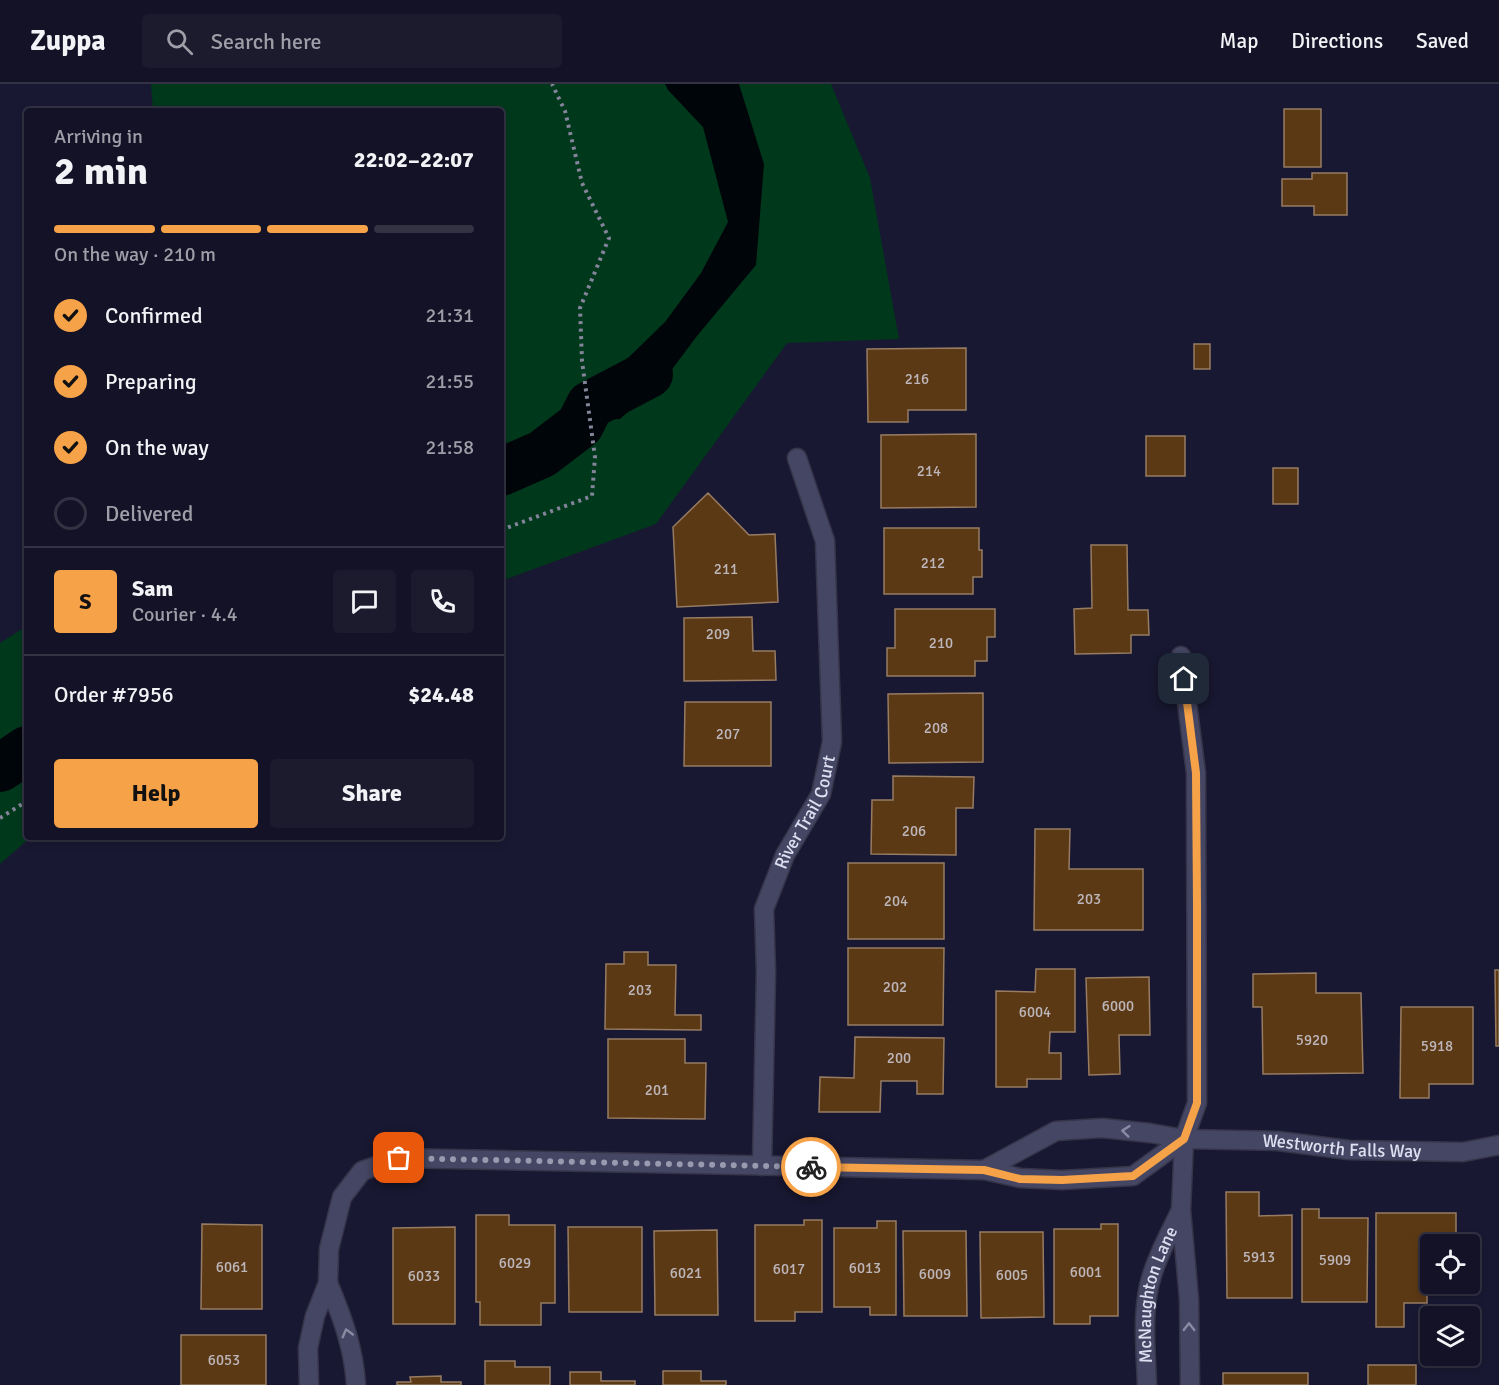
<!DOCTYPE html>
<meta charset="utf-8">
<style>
body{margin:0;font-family:Signika,sans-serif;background:#1c1b2e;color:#f1f3f6;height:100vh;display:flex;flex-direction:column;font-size:22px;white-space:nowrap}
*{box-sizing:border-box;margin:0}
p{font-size:20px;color:#9d9ea7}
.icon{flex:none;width:33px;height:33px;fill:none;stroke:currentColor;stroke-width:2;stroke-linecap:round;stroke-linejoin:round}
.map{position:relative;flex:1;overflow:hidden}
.side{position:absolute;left:24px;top:24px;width:480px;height:732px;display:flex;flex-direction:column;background:#131226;border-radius:6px;box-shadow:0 3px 9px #0003,0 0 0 2px #323243}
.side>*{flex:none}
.fabs{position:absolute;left:1420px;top:1150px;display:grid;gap:12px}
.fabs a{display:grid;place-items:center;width:60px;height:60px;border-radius:6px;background:#131226;box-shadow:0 3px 9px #0003,0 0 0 2px #323243;font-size:30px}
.pin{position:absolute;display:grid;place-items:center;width:51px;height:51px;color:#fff;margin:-26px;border-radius:12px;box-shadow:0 3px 9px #0006}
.courier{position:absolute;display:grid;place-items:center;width:60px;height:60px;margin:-30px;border:4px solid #f6a248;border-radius:50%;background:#fff;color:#222;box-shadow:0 2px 8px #0007}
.overview em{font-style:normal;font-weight:700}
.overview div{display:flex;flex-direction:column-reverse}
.overview{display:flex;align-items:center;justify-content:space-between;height:102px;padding:0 30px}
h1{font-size:39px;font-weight:700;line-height:45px}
.bar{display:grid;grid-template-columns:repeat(4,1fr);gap:9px 6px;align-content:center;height:72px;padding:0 30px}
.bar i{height:8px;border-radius:4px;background:#323243}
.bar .active{background:#f6a248}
.bar p{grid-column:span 4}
.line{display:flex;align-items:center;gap:15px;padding:0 30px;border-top:2px solid #323243}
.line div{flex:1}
.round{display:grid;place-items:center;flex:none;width:63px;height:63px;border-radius:6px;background:#1c1b2e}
ol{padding:0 30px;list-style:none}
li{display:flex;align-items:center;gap:18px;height:66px}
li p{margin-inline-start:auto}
li .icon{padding:6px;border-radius:50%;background:#f6a248;color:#111;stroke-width:4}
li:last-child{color:#9d9ea7}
li i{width:33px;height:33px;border:3px solid #323243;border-radius:50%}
.primary-button{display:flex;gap:12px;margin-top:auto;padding:12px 30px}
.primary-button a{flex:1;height:69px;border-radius:6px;background:#f6a248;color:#111;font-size:24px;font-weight:700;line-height:69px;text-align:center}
.primary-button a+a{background:#1c1b2e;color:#f1f3f6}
header{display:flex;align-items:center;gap:36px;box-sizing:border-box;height:84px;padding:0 30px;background:#131226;border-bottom:2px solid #323243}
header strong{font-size:28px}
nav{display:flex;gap:33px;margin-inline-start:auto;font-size:21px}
.search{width:420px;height:54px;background:#1c1b2e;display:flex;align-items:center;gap:15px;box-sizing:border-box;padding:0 21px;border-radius:6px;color:#9d9ea7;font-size:22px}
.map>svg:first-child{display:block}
.green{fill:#00381c}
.water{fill:#000509}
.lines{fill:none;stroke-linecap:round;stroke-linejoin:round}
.river{stroke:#000509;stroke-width:48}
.building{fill:#5b3914;stroke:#977c63;stroke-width:1.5}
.minor-casing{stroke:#353449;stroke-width:21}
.path{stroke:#84849a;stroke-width:4;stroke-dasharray:3 4.5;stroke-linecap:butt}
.minor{stroke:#454663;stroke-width:18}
.oneway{stroke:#8a8ba3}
.done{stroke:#999aaf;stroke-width:6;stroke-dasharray:0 10.8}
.route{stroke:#f6a248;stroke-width:8}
.labels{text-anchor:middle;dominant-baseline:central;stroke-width:6;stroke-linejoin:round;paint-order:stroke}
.number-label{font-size:15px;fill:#bdb6ba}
.street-label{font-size:18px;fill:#dee0f2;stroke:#100f28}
</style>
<header>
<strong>Zuppa</strong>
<div class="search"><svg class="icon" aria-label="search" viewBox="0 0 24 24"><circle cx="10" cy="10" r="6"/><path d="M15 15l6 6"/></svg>Search here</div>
<nav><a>Map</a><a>Directions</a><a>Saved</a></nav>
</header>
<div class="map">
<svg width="1499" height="1301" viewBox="0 0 1499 1301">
<rect width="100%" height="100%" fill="#191832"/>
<path class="green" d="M151,0H831L870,94L899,255L787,259L656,440L501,497V27H153Z
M27,542V753H31L0,780V559Z"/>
<path class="water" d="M665,0H739L764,80L756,181L697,252L664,296L620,335L587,337L593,308L665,238L701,189L728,138L703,43L668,6Z"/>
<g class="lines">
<path class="river" d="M501,388L542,370L580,341L590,321L649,290
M0,684L27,666"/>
</g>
<path class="building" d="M1284,25H1321V83H1284Z
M1312,89H1347V131H1314V122H1282V95H1312Z
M1194,260H1210V285H1194Z
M966,264V326H908V338H868L867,265Z
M976,350V423L881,424V351Z
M1146,352H1185V392H1146Z
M1273,384H1298V420H1273Z
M708,409L749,451L775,450L778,518L677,523L673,443Z
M884,444H979V466H982V493H973V510H884Z
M1091,461H1127L1128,526H1148L1149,551H1131V569L1075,570L1074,525L1092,524Z
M895,525H995V553H987V577H975V592H887V564H895Z
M752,533L753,567H775L776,596L684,597V534Z
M983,609V678L889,679L888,610Z
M685,618H771V682H684Z
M893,692L974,693L973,724H956V771L871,770L872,716H893Z
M1035,745H1070L1069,785H1143V846H1034Z
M848,779H944V855H848Z
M848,864H944L943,941H848Z
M624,868H648V881H676L675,931H701V946L605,945L606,880H624Z
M1036,885H1075V948H1050L1049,969H1061V995H1027V1003H996V907L1035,908Z
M1495,886H1499V962H1496Z
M1316,889V909H1361L1363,989L1263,990L1262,923H1253V890Z
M1149,893L1150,951H1119L1120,990L1089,991L1086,894Z
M1401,923H1473V1000H1429V1014H1400Z
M855,953L944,954L943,1010H917V997H881L880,1028H819L820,993L854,994Z
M608,955H685V979H706L705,1035L608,1034Z
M1226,1108H1259V1132L1292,1131V1214H1227Z
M1302,1125H1319V1134H1368L1367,1218H1302Z
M1376,1129H1456V1161H1431V1200H1444V1203H1427V1219H1404V1243H1376Z
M476,1131H509V1141H555V1219H541V1241H480V1218H476Z
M804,1136H822V1228H795V1237H755V1141H804Z
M877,1137H896V1231H870V1223H834V1144H877Z
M202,1140L262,1141V1225H201Z
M1101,1140H1118V1232H1090V1240H1054V1145H1101Z
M455,1143V1240H393V1144Z
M568,1143H642V1228H569Z
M717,1146L718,1231H655L654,1147Z
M903,1147H966L967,1232H904Z
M980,1148H1043L1044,1233L981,1234Z
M181,1251H266V1301H181Z
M485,1277H515V1283H550V1301H485Z
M1368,1281H1416V1301H1368Z
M663,1287H701V1297H726V1301H663Z
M570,1288H601V1297H635V1301H570Z
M1223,1289H1308V1301H1223Z
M441,1292V1298H461V1301H397V1298H411L410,1293Z"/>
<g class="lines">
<defs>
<g id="minor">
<path d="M1181,572L1196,689L1197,1019L1184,1055L1181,1126L1189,1215L1190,1301"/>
<path id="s1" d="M762,1082L766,888L764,825L785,771L821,710L832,658L825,457L797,374"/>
<path id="s2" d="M984,1086L1056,1047L1102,1044L1150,1049L1184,1055L1278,1057L1349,1066L1463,1068L1499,1061"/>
<path d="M328,1199C342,1232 354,1265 356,1301"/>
<path d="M309,1301L308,1264L315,1232L328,1199L329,1165L342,1113L362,1087L399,1074L984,1086L1020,1094L1062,1096L1133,1092L1184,1055"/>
<path id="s3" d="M1147,1301C1146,1269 1142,1234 1149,1202C1155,1176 1169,1151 1180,1128"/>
</g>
</defs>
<use href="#minor" class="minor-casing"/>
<path class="path" d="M501,446L592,412L595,373L582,277L580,224L609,154L582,99L565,27L552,0
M0,734L27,717"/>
<use href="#minor" class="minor"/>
</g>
<defs><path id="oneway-chevron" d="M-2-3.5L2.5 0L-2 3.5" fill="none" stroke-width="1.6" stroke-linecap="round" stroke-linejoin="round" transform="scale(1.5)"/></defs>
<g class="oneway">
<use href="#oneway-chevron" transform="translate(1126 1047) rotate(-174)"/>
<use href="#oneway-chevron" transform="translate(1189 1243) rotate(-90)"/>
<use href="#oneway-chevron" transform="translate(347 1249) rotate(-105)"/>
</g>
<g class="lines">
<path class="done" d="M399,1074L811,1083"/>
<path class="route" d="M811,1083L984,1086L1020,1095L1062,1096L1133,1092L1184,1055L1197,1019V821L1196,689L1184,595"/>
</g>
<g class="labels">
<g class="number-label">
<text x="917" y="295">216</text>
<text x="929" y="387">214</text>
<text x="933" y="479">212</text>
<text x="726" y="485">211</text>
<text x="718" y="550">209</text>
<text x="941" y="559">210</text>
<text x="936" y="644">208</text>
<text x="728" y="650">207</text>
<text x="914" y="747">206</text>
<text x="1089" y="815">203</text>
<text x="896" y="817">204</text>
<text x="895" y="903">202</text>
<text x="640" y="906">203</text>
<text x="1118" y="922">6000</text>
<text x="1035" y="928">6004</text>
<text x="1312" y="956">5920</text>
<text x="1437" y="962">5918</text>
<text x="899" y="974">200</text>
<text x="657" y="1006">201</text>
<text x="1259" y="1173">5913</text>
<text x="1335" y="1176">5909</text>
<text x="515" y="1179">6029</text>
<text x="232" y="1183">6061</text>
<text x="865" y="1184">6013</text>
<text x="789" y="1185">6017</text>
<text x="1086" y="1188">6001</text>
<text x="686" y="1189">6021</text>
<text x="935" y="1190">6009</text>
<text x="1012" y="1191">6005</text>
<text x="424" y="1192">6033</text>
<text x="224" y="1276">6053</text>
</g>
<g class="street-label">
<text stroke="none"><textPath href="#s1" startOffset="363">River Trail Court</textPath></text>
<text stroke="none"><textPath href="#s2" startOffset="369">Westworth Falls Way</textPath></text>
<text stroke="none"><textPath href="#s3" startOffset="92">McNaughton Lane</textPath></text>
</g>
</g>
</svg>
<div class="fabs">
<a><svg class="icon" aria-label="locate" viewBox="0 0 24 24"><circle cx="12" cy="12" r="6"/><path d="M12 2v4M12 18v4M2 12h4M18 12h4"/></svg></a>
<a><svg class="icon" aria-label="layers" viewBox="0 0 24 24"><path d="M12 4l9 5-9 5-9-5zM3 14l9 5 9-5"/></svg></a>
</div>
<div class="pin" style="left:399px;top:1074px;background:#ea580c"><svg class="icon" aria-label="bag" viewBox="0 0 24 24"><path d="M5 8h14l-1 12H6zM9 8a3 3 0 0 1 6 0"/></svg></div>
<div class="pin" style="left:1184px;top:595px;background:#1f2937"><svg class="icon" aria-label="home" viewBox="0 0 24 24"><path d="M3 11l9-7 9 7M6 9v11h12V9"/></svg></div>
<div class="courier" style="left:811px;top:1083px"><svg class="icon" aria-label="bike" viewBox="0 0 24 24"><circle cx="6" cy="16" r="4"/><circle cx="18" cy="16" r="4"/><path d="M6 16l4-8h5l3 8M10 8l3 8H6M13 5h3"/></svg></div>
<section class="side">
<div class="overview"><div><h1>2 min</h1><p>Arriving in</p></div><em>22:02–22:07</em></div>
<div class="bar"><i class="active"></i><i class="active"></i><i class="active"></i><i></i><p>On the way · 210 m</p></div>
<ol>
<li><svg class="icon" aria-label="check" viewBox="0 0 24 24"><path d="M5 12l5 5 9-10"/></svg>Confirmed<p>21:31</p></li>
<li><svg class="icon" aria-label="check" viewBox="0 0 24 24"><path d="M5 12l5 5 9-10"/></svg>Preparing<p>21:55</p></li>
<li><svg class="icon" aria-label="check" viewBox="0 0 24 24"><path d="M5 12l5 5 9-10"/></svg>On the way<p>21:58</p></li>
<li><i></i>Delivered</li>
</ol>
<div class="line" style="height:108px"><b class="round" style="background:#f6a248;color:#111">S</b><div><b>Sam</b><p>Courier · 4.4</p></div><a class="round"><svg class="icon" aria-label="chat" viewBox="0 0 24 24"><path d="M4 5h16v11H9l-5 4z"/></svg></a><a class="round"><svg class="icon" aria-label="phone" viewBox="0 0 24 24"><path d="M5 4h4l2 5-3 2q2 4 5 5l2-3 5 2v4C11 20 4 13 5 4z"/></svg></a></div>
<div class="line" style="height:78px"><div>Order #7956</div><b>$24.48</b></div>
<div class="primary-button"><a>Help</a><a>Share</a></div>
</section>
</div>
